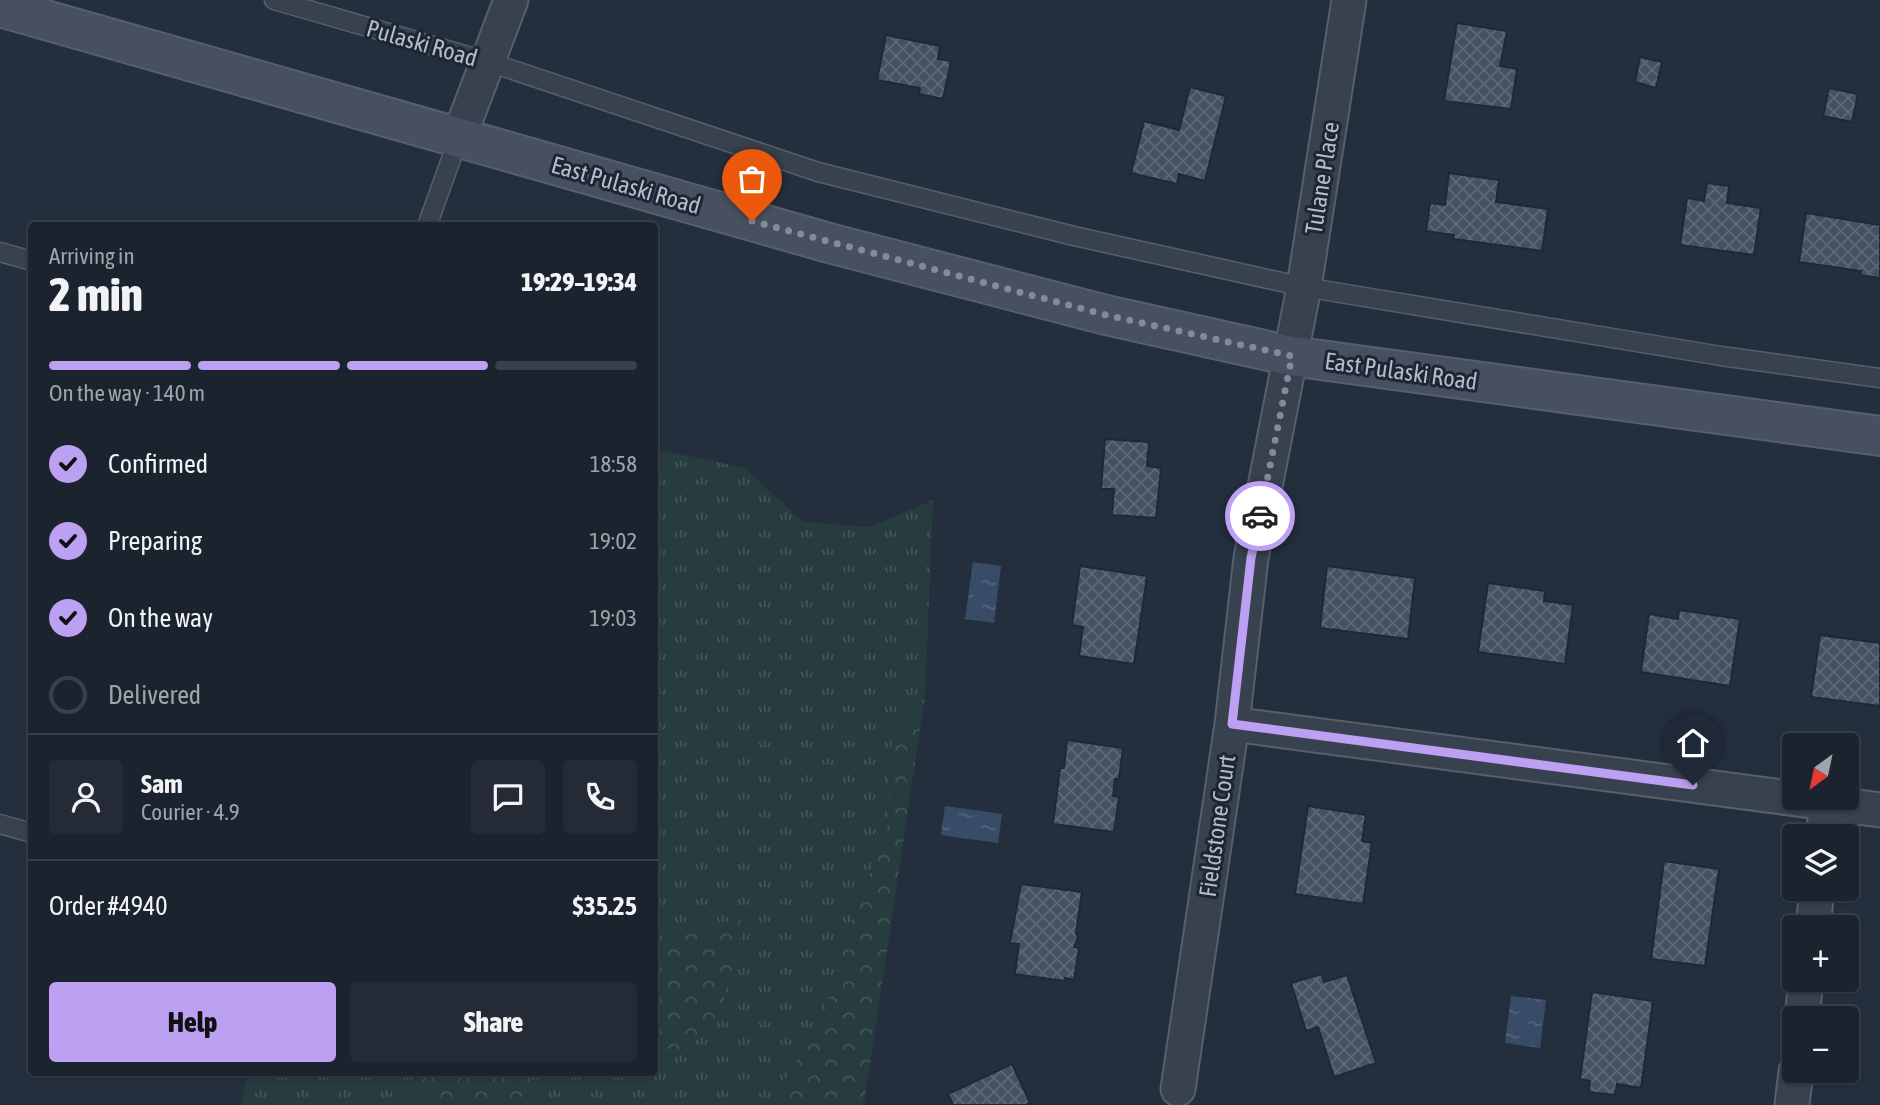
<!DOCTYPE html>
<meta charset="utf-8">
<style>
body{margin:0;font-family:"Asap Condensed",sans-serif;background:#242b36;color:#f1f3f6;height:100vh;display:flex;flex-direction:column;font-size:26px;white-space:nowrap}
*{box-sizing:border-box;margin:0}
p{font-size:23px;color:#a0a4aa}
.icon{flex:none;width:38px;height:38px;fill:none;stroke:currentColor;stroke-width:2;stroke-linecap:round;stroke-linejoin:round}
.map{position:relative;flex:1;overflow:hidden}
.drawer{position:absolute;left:28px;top:222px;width:630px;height:854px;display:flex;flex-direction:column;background:#1b232e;border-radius:7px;box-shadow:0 2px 5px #0004,0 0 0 2px #39404a}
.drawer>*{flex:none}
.needle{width:46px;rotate:213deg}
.controls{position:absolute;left:1782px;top:733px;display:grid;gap:14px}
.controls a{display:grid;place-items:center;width:77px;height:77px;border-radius:7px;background:#1b232e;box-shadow:0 2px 5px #0004,0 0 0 2px #39404a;font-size:35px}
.pin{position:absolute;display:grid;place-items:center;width:60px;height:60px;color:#fff;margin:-72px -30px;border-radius:50% 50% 50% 0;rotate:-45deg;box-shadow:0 0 7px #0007}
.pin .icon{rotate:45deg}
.courier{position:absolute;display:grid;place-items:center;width:70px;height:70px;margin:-35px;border:5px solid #bca0f2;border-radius:50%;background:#fff;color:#222;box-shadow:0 2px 9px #0007}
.head em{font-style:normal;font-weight:800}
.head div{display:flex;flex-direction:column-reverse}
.head{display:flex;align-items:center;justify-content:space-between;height:119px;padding:0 21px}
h1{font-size:46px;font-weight:800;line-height:52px}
.bar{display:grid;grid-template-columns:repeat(4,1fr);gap:10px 7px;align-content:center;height:84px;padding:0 21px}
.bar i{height:9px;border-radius:5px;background:#39404a}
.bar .on{background:#bca0f2}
.bar p{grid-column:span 4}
.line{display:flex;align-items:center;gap:18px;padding:0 21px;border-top:2px solid #39404a}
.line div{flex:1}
.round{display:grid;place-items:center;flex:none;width:74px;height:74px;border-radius:7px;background:#242b36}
ol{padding:0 21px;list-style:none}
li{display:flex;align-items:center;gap:21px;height:77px}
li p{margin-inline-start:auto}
li .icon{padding:7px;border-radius:50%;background:#bca0f2;color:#111;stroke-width:4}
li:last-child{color:#a0a4aa}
li i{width:38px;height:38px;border:4px solid #39404a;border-radius:50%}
.action{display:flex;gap:14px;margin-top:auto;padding:14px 21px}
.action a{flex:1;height:80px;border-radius:7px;background:#bca0f2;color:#111;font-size:28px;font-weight:800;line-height:80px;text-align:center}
.action a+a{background:#242b36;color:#f1f3f6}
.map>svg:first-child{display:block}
.grass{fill:url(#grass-tufts)}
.forest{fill:url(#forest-crowns)}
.water{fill:url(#water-ripples)}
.building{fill:url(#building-cross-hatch);stroke:#1f2835;stroke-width:2}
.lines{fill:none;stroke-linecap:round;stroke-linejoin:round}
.lane-casing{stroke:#565f6c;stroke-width:21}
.street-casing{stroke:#565f6c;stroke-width:37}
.secondary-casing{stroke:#565f6c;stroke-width:42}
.lane{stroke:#38414e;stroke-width:18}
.street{stroke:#38414e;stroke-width:33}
.secondary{stroke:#465061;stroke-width:38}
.done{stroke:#828b98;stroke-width:7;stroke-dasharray:0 12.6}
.route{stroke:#bca0f2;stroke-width:9}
.labels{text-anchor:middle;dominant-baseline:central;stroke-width:6;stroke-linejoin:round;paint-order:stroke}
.street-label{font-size:24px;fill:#b4bcc9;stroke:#1d2633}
</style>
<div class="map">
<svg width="1880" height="1105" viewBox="0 0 1880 1105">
<defs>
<pattern id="grass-tufts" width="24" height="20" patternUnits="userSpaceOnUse" patternTransform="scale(1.75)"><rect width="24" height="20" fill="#263c3f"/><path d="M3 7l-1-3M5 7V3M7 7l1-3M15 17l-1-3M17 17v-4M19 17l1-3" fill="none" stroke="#435659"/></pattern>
<pattern id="forest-crowns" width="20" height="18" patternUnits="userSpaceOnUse" patternTransform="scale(1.75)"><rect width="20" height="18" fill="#263c3f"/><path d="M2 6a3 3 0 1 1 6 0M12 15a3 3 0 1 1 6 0" fill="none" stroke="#435659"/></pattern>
<pattern id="water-ripples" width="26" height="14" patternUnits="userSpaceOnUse" patternTransform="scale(1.75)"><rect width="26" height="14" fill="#394c67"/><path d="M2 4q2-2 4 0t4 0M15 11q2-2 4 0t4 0" fill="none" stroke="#53647b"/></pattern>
<pattern id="building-cross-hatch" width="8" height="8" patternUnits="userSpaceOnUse" patternTransform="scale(1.75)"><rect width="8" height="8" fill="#455162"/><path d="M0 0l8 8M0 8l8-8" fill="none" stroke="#5d6877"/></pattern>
</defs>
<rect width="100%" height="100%" fill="#242f3e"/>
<path class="grass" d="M665,451L745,468L803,522L870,527L933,500L925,696L892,738L887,832L850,925L822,1020L769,1105H241L249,1073H654L655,452Z"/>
<path class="forest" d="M925,696L864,1105H769L822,1020L850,925L887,832L892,738Z
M745,920L718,1021L685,1049H655V929Z
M420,1073H535L517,1105H424Z"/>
<path class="water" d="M973,562L1001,566L994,623L965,619Z
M945,806L1002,814L998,843L941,835Z
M1511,996L1546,1000L1540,1048L1505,1043Z"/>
<path class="building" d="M1457,23L1507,31L1500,66L1517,69L1511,109L1444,101Z
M886,35L940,46L938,59L951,61L943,99L919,94L920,88L877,80Z
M1640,57L1662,62L1656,88L1635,82Z
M1190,87L1226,96L1205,181L1179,174L1177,184L1131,173L1144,121L1179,130Z
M1829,88L1858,94L1852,122L1823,116Z
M1449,173L1499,180L1496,202L1548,209L1542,251L1453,239L1454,235L1426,231L1430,203L1445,205Z
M1707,183L1729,186L1727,203L1761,208L1754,255L1680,245L1687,198L1704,201Z
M1806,213L1880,225V278L1860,275L1861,271L1799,262Z
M1105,439L1149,442L1147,466L1161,468L1156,518L1112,515L1114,489H1101Z
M1080,566L1147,576L1134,664L1079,656L1083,627L1072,625Z
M1327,566L1415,578L1408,639L1320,628Z
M1488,583L1545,591L1544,601L1573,605L1565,664L1478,652Z
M1679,610L1740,619L1730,686L1641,672L1649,614L1678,619Z
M1820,635L1880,643V706L1811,697Z
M1067,740L1123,748L1119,779H1115L1113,796L1119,797L1114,832L1053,824L1060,768H1064Z
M1308,806L1366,815L1362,841L1372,843L1363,904L1295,894Z
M1664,861L1719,869L1705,966L1651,959Z
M1021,884L1082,892L1076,933L1078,937L1074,947L1079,948L1074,980L1065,978L1064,981L1015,974L1019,944L1010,943Z
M1322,974L1324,982L1347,975L1376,1063L1334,1077L1318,1027L1306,1031L1291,983Z
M1592,992L1653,1001L1641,1088L1617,1084L1615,1095L1589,1092L1590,1081L1580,1079Z
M1012,1064L1030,1103L1026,1105H953L948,1094Z"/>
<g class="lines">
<defs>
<path id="lane" d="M274,0L489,62L818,172L1074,236L1304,287L1721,356L1880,378
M427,226L459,137
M0,252L32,261
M0,824L32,833"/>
<path id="street" d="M459,137L511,0
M1232,724L1880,810
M1823,836L1827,803
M1813,928L1817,889
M1802,1018L1806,980
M1178,1089L1232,724L1251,558L1304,287L1349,0
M1792,1105L1796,1071"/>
<path id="secondary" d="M0,7L829,243L1106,315L1291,356L1880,436"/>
</defs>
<use href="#lane" class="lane-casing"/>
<use href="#street" class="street-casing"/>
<use href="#secondary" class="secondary-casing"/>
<use href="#lane" class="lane"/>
<use href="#street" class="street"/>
<use href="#secondary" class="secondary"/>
</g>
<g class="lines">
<path class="done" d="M752,221L1106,315L1292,356L1260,516"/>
<path class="route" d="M1260,516L1251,558L1232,724L1693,785"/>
</g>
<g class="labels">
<g class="street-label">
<text transform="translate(422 43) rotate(16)">Pulaski Road</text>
<text transform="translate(1322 178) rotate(-81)">Tulane Place</text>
<text transform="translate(626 185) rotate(16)">East Pulaski Road</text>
<text transform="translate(1401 371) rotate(8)">East Pulaski Road</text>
<text transform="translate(1217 826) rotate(-82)">Fieldstone Court</text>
</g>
</g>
</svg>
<div class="controls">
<a><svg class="needle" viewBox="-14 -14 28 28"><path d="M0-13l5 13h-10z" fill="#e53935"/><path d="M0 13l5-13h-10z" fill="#a0a4aa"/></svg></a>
<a><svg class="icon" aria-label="layers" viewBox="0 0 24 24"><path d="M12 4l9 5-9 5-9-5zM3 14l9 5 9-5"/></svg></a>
<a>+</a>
<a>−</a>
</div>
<div class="pin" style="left:752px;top:221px;background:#ea580c"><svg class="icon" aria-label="bag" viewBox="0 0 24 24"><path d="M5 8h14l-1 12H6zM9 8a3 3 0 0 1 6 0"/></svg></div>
<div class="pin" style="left:1693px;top:785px;background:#1f2937"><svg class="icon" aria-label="home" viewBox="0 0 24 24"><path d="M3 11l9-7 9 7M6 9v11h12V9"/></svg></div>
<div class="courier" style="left:1260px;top:516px"><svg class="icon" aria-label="car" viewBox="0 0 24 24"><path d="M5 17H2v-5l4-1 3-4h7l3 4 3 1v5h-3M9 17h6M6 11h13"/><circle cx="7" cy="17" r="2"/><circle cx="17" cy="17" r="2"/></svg></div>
<section class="drawer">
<div class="head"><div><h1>2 min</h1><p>Arriving in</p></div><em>19:29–19:34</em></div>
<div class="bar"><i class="on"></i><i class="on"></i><i class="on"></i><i></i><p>On the way · 140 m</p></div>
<ol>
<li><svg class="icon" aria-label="check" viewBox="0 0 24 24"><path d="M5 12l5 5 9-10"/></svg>Confirmed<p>18:58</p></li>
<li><svg class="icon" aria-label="check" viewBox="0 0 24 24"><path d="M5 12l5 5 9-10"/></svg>Preparing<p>19:02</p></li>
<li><svg class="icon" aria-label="check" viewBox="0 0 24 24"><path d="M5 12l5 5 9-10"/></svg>On the way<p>19:03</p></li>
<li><i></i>Delivered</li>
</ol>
<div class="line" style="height:126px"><a class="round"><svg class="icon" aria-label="person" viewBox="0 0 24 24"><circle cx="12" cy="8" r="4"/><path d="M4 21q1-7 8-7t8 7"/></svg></a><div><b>Sam</b><p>Courier · 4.9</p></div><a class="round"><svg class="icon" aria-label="chat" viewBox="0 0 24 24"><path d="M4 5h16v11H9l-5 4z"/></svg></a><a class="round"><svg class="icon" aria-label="phone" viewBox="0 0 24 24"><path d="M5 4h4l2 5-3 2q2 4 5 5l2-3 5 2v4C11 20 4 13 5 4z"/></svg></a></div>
<div class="line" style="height:91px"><div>Order #4940</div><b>$35.25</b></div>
<div class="action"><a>Help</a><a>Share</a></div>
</section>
</div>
